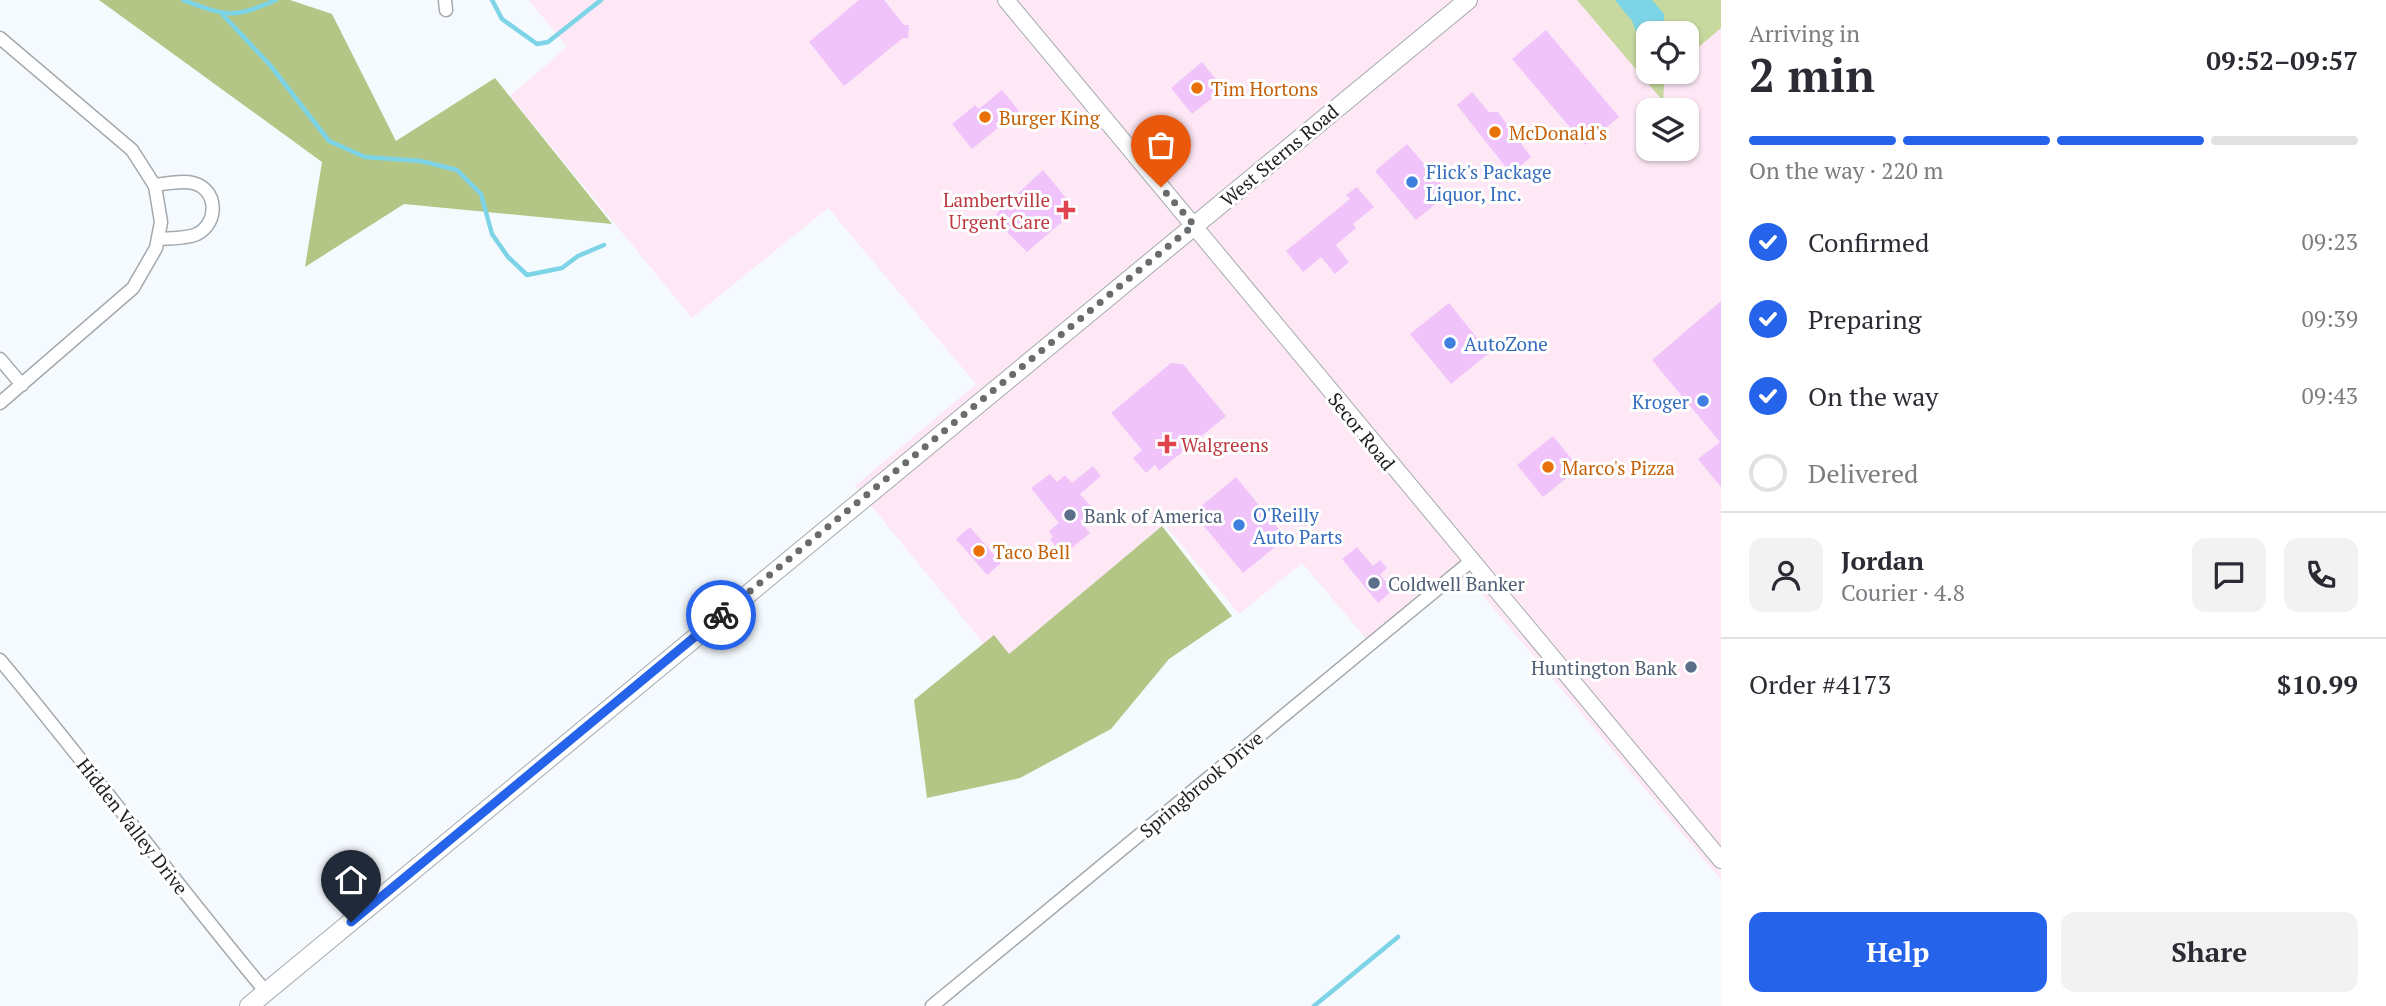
<!DOCTYPE html>
<meta charset="utf-8">
<style>
body{margin:0;font-family:"PT Serif",serif;background:#f2f2f3;color:#2b2b33;height:100vh;display:flex;flex-direction:column;font-size:26px;white-space:nowrap}
*{box-sizing:border-box;margin:0}
p{font-size:23px;color:#7c7c81}
.icon{flex:none;width:38px;height:38px;fill:none;stroke:currentColor;stroke-width:2;stroke-linecap:round;stroke-linejoin:round}
.map{position:relative;flex:1;overflow:hidden}
.panel{display:flex;flex-direction:column;background:#fff;width:665px}
.panel>*{flex:none}
.fabs{position:absolute;left:1636px;top:21px;display:grid;gap:14px}
.fabs a{display:grid;place-items:center;width:63px;height:63px;border-radius:14px;background:#fff;box-shadow:0 2px 5px #0004;font-size:35px}
.pin{position:absolute;display:grid;place-items:center;width:60px;height:60px;color:#fff;margin:-72px -30px;border-radius:50% 50% 50% 0;rotate:-45deg;box-shadow:0 0 7px #0007}
.pin .icon{rotate:45deg}
.courier{position:absolute;display:grid;place-items:center;width:70px;height:70px;margin:-35px;border:5px solid #2563eb;border-radius:50%;background:#fff;color:#222;box-shadow:0 2px 9px #0007}
.overview em{font-style:normal;font-weight:700}
.overview div{display:flex;flex-direction:column-reverse}
.overview{display:flex;align-items:center;justify-content:space-between;height:119px;padding:0 28px}
h1{font-size:46px;font-weight:700;line-height:52px}
.bar{display:grid;grid-template-columns:repeat(4,1fr);gap:10px 7px;align-content:center;height:84px;padding:0 28px}
.bar i{height:9px;border-radius:5px;background:#e1e1e2}
.bar .active{background:#2563eb}
.bar p{grid-column:span 4}
.line{display:flex;align-items:center;gap:18px;padding:0 28px;border-top:2px solid #e1e1e2}
.line div{flex:1}
.round{display:grid;place-items:center;flex:none;width:74px;height:74px;border-radius:14px;background:#f2f2f3}
ol{padding:0 28px;list-style:none}
li{display:flex;align-items:center;gap:21px;height:77px}
li p{margin-inline-start:auto}
li .icon{padding:7px;border-radius:50%;background:#2563eb;color:#fff;stroke-width:4}
li:last-child{color:#7c7c81}
li i{width:38px;height:38px;border:4px solid #e1e1e2;border-radius:50%}
.cta{display:flex;gap:14px;margin-top:auto;padding:14px 28px}
.cta a{flex:1;height:80px;border-radius:14px;background:#2563eb;color:#fff;font-size:28px;font-weight:700;line-height:80px;text-align:center}
.cta a+a{background:#f2f2f3;color:#2b2b33}
main{display:flex;flex:1;min-height:0}
.map>svg:first-child{display:block}
.commercial{fill:#fee8f6;fill-rule:evenodd}
.green{fill:#c7d99f}
.forest{fill:#b3c686}
.water{fill:#7cd4e6}
.lines{fill:none;stroke-linecap:round;stroke-linejoin:round}
.stream{stroke:#7cd4e6;stroke-width:4.5}
.building{fill:#f0c3fa}
.minor-casing{stroke:#a4a9ae;stroke-width:15}
.tertiary-casing{stroke:#a4a9ae;stroke-width:18}
.secondary-casing{stroke:#a4a9ae;stroke-width:20}
.minor{stroke:#fff;stroke-width:12}
.tertiary{stroke:#fff;stroke-width:16}
.secondary{stroke:#fff;stroke-width:18}
.done{stroke:#696c6e;stroke-width:7;stroke-dasharray:0 12.6}
.route{stroke:#2563eb;stroke-width:9}
.food-dot{fill:#e8710a;stroke:#fff;stroke-width:2.5}
.shop-dot{fill:#3f7fe0;stroke:#fff;stroke-width:2.5}
.health-dot{fill:#e0444e;stroke:#fff;stroke-width:2.5}
.service-dot{fill:#5c6f8a;stroke:#fff;stroke-width:2.5}
.labels{text-anchor:middle;dominant-baseline:central;stroke-width:6;stroke-linejoin:round;paint-order:stroke}
.food-label{font-size:19px;fill:#c56008;stroke:#fff;text-anchor:start}
.street-label{font-size:19px;fill:#1d1f21;stroke:#fff}
.shop-label{font-size:19px;fill:#366cbe;stroke:#fff;text-anchor:start}
.health-label{font-size:19px;fill:#be3a42;stroke:#fff;text-anchor:end}
.service-label{font-size:19px;fill:#4e5e75;stroke:#fff;text-anchor:start}
</style>
<main>
<div class="map">
<svg width="1721" height="1006" viewBox="0 0 1721 1006">
<rect width="100%" height="100%" fill="#f5fafe"/>
<path class="commercial" d="M529,0H1721V880L1458,566L1368,641L1302,563L1239,614L1164,524L1009,654L994,636L984,644L855,486L976,384L828,208L692,318L510,96L567,47ZM1648,33H1687V72H1648ZM1648,110H1687V149H1648Z"/>
<path class="green" d="M1577,0H1721V28L1687,57V33H1648V72H1669L1665,75L1663,101Z"/>
<path class="forest" d="M99,0H290L332,14L396,141L495,78L612,224L404,204L305,267L322,162Z
M1162,526L1232,616L1169,659L1111,729L1020,778L927,798L914,700L994,635L1009,654Z"/>
<path class="water" d="M1615,0H1652L1664,14V33H1648V43L1639,39L1632,21Z"/>
<g class="lines">
<path class="stream" d="M183,0C227,16 232,19 276,0
M492,0L502,19L537,44L548,42L601,0
M223,15L270,65L329,141L365,157L421,161L457,170L481,194L492,234L508,257L527,275L562,268L578,256L604,245
M1314,1006L1398,937"/>
</g>
<path class="building" d="M859,0H884L904,25H909L908,38H903L844,86L809,42Z
M1546,30L1619,117L1585,145L1512,59Z
M1202,62L1224,89L1192,114L1171,88Z
M1002,90L1019,111L972,149L952,124L975,105L979,109Z
M1472,92L1489,112H1498L1531,157L1511,174L1457,105Z
M1407,144L1449,193L1416,220L1375,171Z
M1043,170L1076,210L1027,252L1006,231L1009,229L996,214Z
M1357,187L1374,207L1353,224L1356,228L1336,245L1349,262L1335,274L1321,257L1303,272L1286,251L1350,199L1346,195Z
M1721,301V487L1698,459L1720,442L1652,360Z
M1449,303L1489,353L1451,384L1410,334Z
M1171,363L1183,364L1226,416L1159,471L1155,465L1146,473L1133,458L1142,450L1111,413Z
M1553,436L1579,468L1543,497L1517,465Z
M1093,466L1101,476L1080,494L1094,510L1080,521L1090,533L1063,555L1050,539L1053,537L1049,531L1059,523L1031,488L1050,474L1057,482L1065,475L1072,483Z
M1236,477L1286,538L1243,573L1193,513Z
M970,527L1001,563L987,575L956,539Z
M1357,547L1373,566L1380,560L1387,568L1380,575L1393,590L1378,603L1342,559Z"/>
<g class="lines">
<defs>
<path id="minor" d="M445,0L446,10
M0,38L132,150L155,186L161,222L156,248L133,288L0,403
M154,185C166,184 181,180 193,183C218,189 219,223 197,234C186,239 170,238 159,239
M0,359L22,385
M0,660C91,769 175,883 266,992
M932,1006L1470,562"/>
<path id="tertiary" d="M1006,0L1721,860"/>
<path id="secondary" d="M249,1006L1468,0"/>
</defs>
<use href="#minor" class="minor-casing"/>
<use href="#tertiary" class="tertiary-casing"/>
<use href="#secondary" class="secondary-casing"/>
<use href="#minor" class="minor"/>
<use href="#tertiary" class="tertiary"/>
<use href="#secondary" class="secondary"/>
</g>
<g class="lines">
<path class="done" d="M721,615L1194,225L1161,187"/>
<path class="route" d="M351,922L721,615"/>
</g>
<g class="food-dot">
<circle cx="1197" cy="88" r="7"/>
<circle cx="985" cy="117" r="7"/>
<circle cx="1495" cy="132" r="7"/>
<circle cx="1548" cy="467" r="7"/>
<circle cx="979" cy="551" r="7"/>
</g>
<g class="shop-dot">
<circle cx="1412" cy="182" r="7"/>
<circle cx="1450" cy="343" r="7"/>
<circle cx="1703" cy="401" r="7"/>
<circle cx="1239" cy="525" r="7"/>
</g>
<g class="health-dot">
<path d="M1062.5 199.5h7v7h7v7h-7v7h-7v-7h-7v-7h7z"/>
<path d="M1163.5 433.5h7v7h7v7h-7v7h-7v-7h-7v-7h7z"/>
</g>
<g class="service-dot">
<circle cx="1070" cy="515" r="7"/>
<circle cx="1374" cy="583" r="7"/>
<circle cx="1691" cy="667" r="7"/>
</g>
<g class="labels">
<g class="food-label">
<text x="1211" y="88">Tim Hortons</text>
<text x="999" y="117">Burger King</text>
<text x="1509" y="132">McDonald's</text>
<text x="1562" y="467">Marco's Pizza</text>
<text x="993" y="551">Taco Bell</text>
</g>
<g class="street-label">
<text transform="translate(1279 155) rotate(-40)">West Sterns Road</text>
<text transform="translate(1362 431) rotate(51)">Secor Road</text>
<text transform="translate(1201 784) rotate(-40)">Springbrook Drive</text>
<text transform="translate(133 826) rotate(52)">Hidden Valley Drive</text>
</g>
<g class="shop-label">
<text x="1426" y="171">Flick's Package<tspan x="1426" dy="22">Liquor, Inc.</tspan></text>
<text x="1464" y="343">AutoZone</text>
<text x="1689" y="401" text-anchor="end">Kroger</text>
<text x="1253" y="514">O'Reilly<tspan x="1253" dy="22">Auto Parts</tspan></text>
</g>
<g class="health-label">
<text x="1050" y="199">Lambertville<tspan x="1050" dy="22">Urgent Care</tspan></text>
<text x="1181" y="444" text-anchor="start">Walgreens</text>
</g>
<g class="service-label">
<text x="1084" y="515">Bank of America</text>
<text x="1388" y="583">Coldwell Banker</text>
<text x="1677" y="667" text-anchor="end">Huntington Bank</text>
</g>
</g>
</svg>
<div class="fabs">
<a><svg class="icon" aria-label="locate" viewBox="0 0 24 24"><circle cx="12" cy="12" r="6"/><path d="M12 2v4M12 18v4M2 12h4M18 12h4"/></svg></a>
<a><svg class="icon" aria-label="layers" viewBox="0 0 24 24"><path d="M12 4l9 5-9 5-9-5zM3 14l9 5 9-5"/></svg></a>
</div>
<div class="pin" style="left:1161px;top:187px;background:#ea580c"><svg class="icon" aria-label="bag" viewBox="0 0 24 24"><path d="M5 8h14l-1 12H6zM9 8a3 3 0 0 1 6 0"/></svg></div>
<div class="pin" style="left:351px;top:922px;background:#1f2937"><svg class="icon" aria-label="home" viewBox="0 0 24 24"><path d="M3 11l9-7 9 7M6 9v11h12V9"/></svg></div>
<div class="courier" style="left:721px;top:615px"><svg class="icon" aria-label="bike" viewBox="0 0 24 24"><circle cx="6" cy="16" r="4"/><circle cx="18" cy="16" r="4"/><path d="M6 16l4-8h5l3 8M10 8l3 8H6M13 5h3"/></svg></div>
</div>
<section class="panel">
<div class="overview"><div><h1>2 min</h1><p>Arriving in</p></div><em>09:52–09:57</em></div>
<div class="bar"><i class="active"></i><i class="active"></i><i class="active"></i><i></i><p>On the way · 220 m</p></div>
<ol>
<li><svg class="icon" aria-label="check" viewBox="0 0 24 24"><path d="M5 12l5 5 9-10"/></svg>Confirmed<p>09:23</p></li>
<li><svg class="icon" aria-label="check" viewBox="0 0 24 24"><path d="M5 12l5 5 9-10"/></svg>Preparing<p>09:39</p></li>
<li><svg class="icon" aria-label="check" viewBox="0 0 24 24"><path d="M5 12l5 5 9-10"/></svg>On the way<p>09:43</p></li>
<li><i></i>Delivered</li>
</ol>
<div class="line" style="height:126px"><a class="round"><svg class="icon" aria-label="person" viewBox="0 0 24 24"><circle cx="12" cy="8" r="4"/><path d="M4 21q1-7 8-7t8 7"/></svg></a><div><b>Jordan</b><p>Courier · 4.8</p></div><a class="round"><svg class="icon" aria-label="chat" viewBox="0 0 24 24"><path d="M4 5h16v11H9l-5 4z"/></svg></a><a class="round"><svg class="icon" aria-label="phone" viewBox="0 0 24 24"><path d="M5 4h4l2 5-3 2q2 4 5 5l2-3 5 2v4C11 20 4 13 5 4z"/></svg></a></div>
<div class="line" style="height:91px"><div>Order #4173</div><b>$10.99</b></div>
<div class="cta"><a>Help</a><a>Share</a></div>
</section>
</main>
